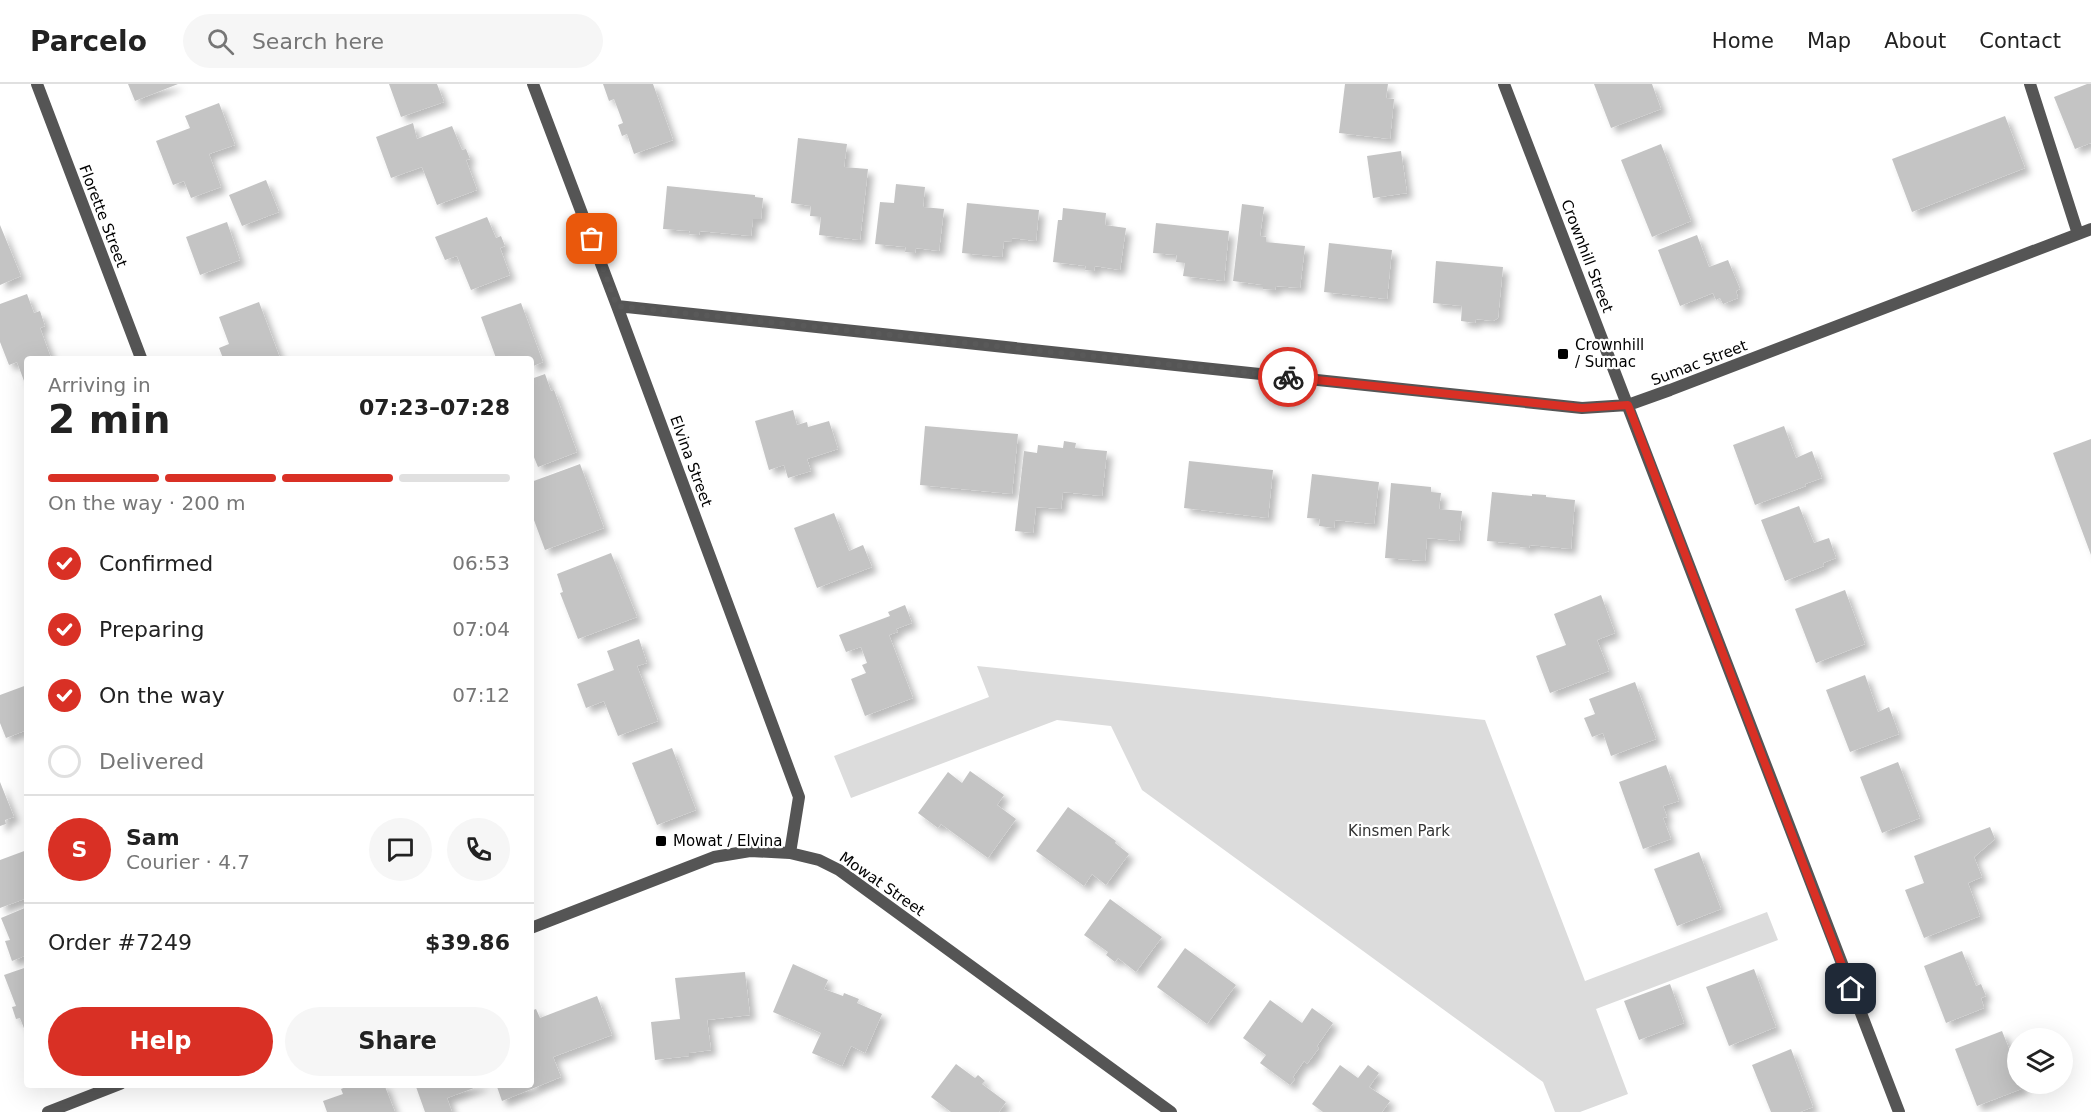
<!DOCTYPE html>
<meta charset="utf-8">
<style>
body{margin:0;font-family:"DejaVu Sans",sans-serif;background:#f6f6f6;color:#222;height:100vh;display:flex;flex-direction:column;font-size:22px;white-space:nowrap}
*{box-sizing:border-box;margin:0}
p{font-size:20px;color:#767676}
.icon{flex:none;width:33px;height:33px;fill:none;stroke:currentColor;stroke-width:2;stroke-linecap:round;stroke-linejoin:round}
.map{position:relative;flex:1;overflow:hidden}
.details{position:absolute;left:24px;top:272px;width:510px;height:732px;display:flex;flex-direction:column;background:#fff;border-radius:6px;box-shadow:0 6px 24px #0002}
.details>*{flex:none}
.controls{position:absolute;left:2007px;top:944px;display:grid;gap:12px}
.controls a{display:grid;place-items:center;width:66px;height:66px;border-radius:50%;background:#fff;box-shadow:0 6px 24px #0002;font-size:30px}
.pin{position:absolute;display:grid;place-items:center;width:51px;height:51px;color:#fff;margin:-26px;border-radius:12px;box-shadow:0 3px 9px #0006}
.courier{position:absolute;display:grid;place-items:center;width:60px;height:60px;margin:-30px;border:4px solid #d93025;border-radius:50%;background:#fff;color:#222;box-shadow:0 2px 8px #0007}
.summary em{font-style:normal;font-weight:700}
.summary div{display:flex;flex-direction:column-reverse}
.summary{display:flex;align-items:center;justify-content:space-between;height:102px;padding:0 24px}
h1{font-size:39px;font-weight:700;line-height:45px}
.bar{display:grid;grid-template-columns:repeat(4,1fr);gap:9px 6px;align-content:center;height:72px;padding:0 24px}
.bar i{height:8px;border-radius:4px;background:#e0e0e0}
.bar .current{background:#d93025}
.bar p{grid-column:span 4}
.line{display:flex;align-items:center;gap:15px;padding:0 24px;border-top:2px solid #e0e0e0}
.line div{flex:1}
.round{display:grid;place-items:center;flex:none;width:63px;height:63px;border-radius:32px;background:#f6f6f6}
ol{padding:0 24px;list-style:none}
li{display:flex;align-items:center;gap:18px;height:66px}
li p{margin-inline-start:auto}
li .icon{padding:6px;border-radius:50%;background:#d93025;color:#fff;stroke-width:4}
li:last-child{color:#767676}
li i{width:33px;height:33px;border:3px solid #e0e0e0;border-radius:50%}
.primary-button{display:flex;gap:12px;margin-top:auto;padding:12px 24px}
.primary-button a{flex:1;height:69px;border-radius:36px;background:#d93025;color:#fff;font-size:24px;font-weight:700;line-height:69px;text-align:center}
.primary-button a+a{background:#f6f6f6;color:#222}
header{display:flex;align-items:center;gap:36px;box-sizing:border-box;height:84px;padding:0 30px;background:#fff;border-bottom:2px solid #e0e0e0}
header strong{font-size:28px}
nav{display:flex;gap:33px;margin-inline-start:auto;font-size:21px}
.search{width:420px;height:54px;background:#f6f6f6;display:flex;align-items:center;gap:15px;box-sizing:border-box;padding:0 21px;border-radius:33px;color:#767676;font-size:22px}
.map>svg:first-child{display:block}
.green{fill:#dcdcdc}
.building{fill:#c4c4c4;filter:url(#shadow)}
.lines{fill:none;stroke-linecap:round;stroke-linejoin:round}
.street{stroke:#555;stroke-width:12}
.done{stroke:#595959;stroke-width:6;stroke-dasharray:0 10.8}
.route{stroke:#d93025;stroke-width:8}
.poi-dot{fill:#000;stroke:#fff;stroke-width:2}
.labels{text-anchor:middle;dominant-baseline:central;stroke-width:4.5;stroke-linejoin:round;paint-order:stroke}
.street-label{font-size:15px;fill:#000;stroke:#fff}
.poi-label{font-size:15px;fill:#000;stroke:#fff;text-anchor:start}
.park-label{font-size:15px;fill:#333;stroke:#fff}
</style>
<header>
<strong>Parcelo</strong>
<div class="search"><svg class="icon" aria-label="search" viewBox="0 0 24 24"><circle cx="10" cy="10" r="6"/><path d="M15 15l6 6"/></svg>Search here</div>
<nav><a>Home</a><a>Map</a><a>About</a><a>Contact</a></nav>
</header>
<div class="map">
<svg width="2091" height="1028" viewBox="0 0 2091 1028">
<defs>
<filter id="shadow"><feDropShadow dx="5.5" dy="5.5" stdDeviation="3" flood-color="#0004"/></filter>
</defs>
<rect width="100%" height="100%" fill="#fff"/>
<path class="green" d="M977,582L1485,636L1585,897L1767,828L1778,856L1596,925L1628,1010L1580,1028H1555L1543,998L1142,706L1111,642L1057,636L851,714L834,672L989,613Z"/>
<path class="building" d="M128,0H178L135,17Z
M389,0H437L444,18L401,33Z
M603,0H653L673,56L634,70L627,50L622,52L618,41L623,39L614,15L609,17Z
M1345,0H1388L1386,14L1394,15L1390,55L1339,49Z
M1594,0H1652L1661,25L1611,44Z
M2087,0H2091V59L2075,65L2054,13Z
M219,19L235,61L209,70L221,103L191,114L184,97L173,101L156,57L190,44L185,32Z
M2005,32L2025,84L1912,128L1892,75Z
M413,39L417,55L452,42L462,66L466,65L470,75L466,76L477,106L437,121L422,83L391,94L376,53Z
M798,54L847,60L844,83L868,85L860,156L819,151L821,133L810,132L811,122L791,119Z
M1661,60L1691,137L1652,153L1621,76Z
M1401,67L1407,109L1373,114L1367,72Z
M266,96L279,128L242,142L229,111Z
M896,100L925,103L923,123L944,125L939,167L916,164L915,169L905,168L906,163L875,160L880,118L894,119Z
M667,102L755,111V113L763,114L761,135H753L751,152L700,147L699,151L689,150L690,147L663,145Z
M967,119L1039,126L1036,157L1012,154V158L1004,157L1002,173L962,169Z
M1242,120L1264,123L1260,152L1266,153V158L1305,162L1300,204L1276,202L1275,206L1263,205V201L1233,197Z
M1063,124L1106,129L1105,141L1126,144L1120,186L1095,182L1094,187L1085,186L1086,182L1053,178L1058,136H1062Z
M487,133L496,154L501,152L505,162L500,164L510,191L471,206L457,172L445,176L435,153Z
M227,138L240,176L200,191L186,153Z
M1156,139L1229,147L1224,197L1183,192L1185,179L1176,178L1177,171L1153,169Z
M0,141L21,192L0,201Z
M1697,151L1709,183L1728,176L1740,205L1736,207L1738,214L1723,220L1720,214L1716,216L1713,209L1680,222L1658,166Z
M1329,159L1392,166L1387,215L1324,208Z
M1436,177L1503,183L1498,234L1493,237L1476,235L1475,239L1461,237L1462,222L1433,219Z
M27,210L34,229L40,227L45,242L40,244L51,274H27V296L24,297L17,278L9,281L0,258V220Z
M259,218L280,274H223L219,264L229,260L219,233Z
M521,219L543,278L531,283V274H496L481,233Z
M545,290L551,307L554,306L577,368L538,383L531,366V295Z
M793,326L797,341L807,338L808,343L829,337L838,365L807,375L811,387L788,394L784,381L769,386L755,337Z
M925,342L1018,350L1012,410L920,401Z
M1784,342L1796,374L1812,367L1822,394L1805,400L1806,402L1755,421L1733,361Z
M2091,355V471L2053,369Z
M1064,357L1076,359L1075,364L1107,367L1102,412L1063,408L1061,425L1036,423L1033,449L1015,447L1024,367L1037,369L1038,361L1063,364Z
M1189,377L1273,386L1268,434L1184,424Z
M580,380L604,444L545,466L531,428V398Z
M1312,390L1379,398L1374,440L1335,436L1334,444L1319,442L1320,435L1307,434Z
M1391,399L1431,403V408L1441,409L1439,425L1462,427L1459,457L1427,454L1425,477L1385,474Z
M1492,408L1532,412V410L1546,411V413L1575,416L1571,465L1530,461L1529,464L1520,463V460L1487,457Z
M1799,422L1814,459L1829,454L1836,474L1823,479L1824,482L1785,497L1761,436Z
M834,429L849,467L863,461L872,483L817,504L794,444Z
M611,469L637,533L578,555L560,509L563,508L557,490Z
M1845,506L1865,560L1816,579L1795,525Z
M1601,511L1615,549L1597,556L1609,587L1550,609L1536,572L1566,561L1554,530Z
M905,521L912,539L896,545L898,548L889,551L913,614L865,632L851,595L866,589L862,581L867,579L861,563L846,568L839,551L890,532L888,528Z
M639,555L647,579L637,582L658,637L618,652L604,617L586,624L577,600L614,586L607,567Z
M1865,591L1878,628L1889,623L1899,650L1850,668L1826,606Z
M1635,598L1656,655L1611,672L1603,649L1592,653L1584,634L1595,630L1589,615Z
M27,601V646L6,654L0,639V611Z
M672,664L696,726L657,741L632,679Z
M1898,678L1920,734L1882,749L1860,693Z
M1666,681L1679,717L1663,722L1667,733L1663,734L1671,755L1643,765L1619,698Z
M970,687L1004,711L997,721L1016,735L988,774L941,740L938,744L918,729L948,688L962,699Z
M0,698L14,733L5,736L6,740L0,742Z
M1068,723L1116,757L1115,759L1129,770L1106,801L1092,790L1084,802L1036,767Z
M1990,743L1995,755L1974,773L1982,793L1968,799L1980,832L1924,854L1905,806L1924,799L1914,772Z
M27,766V814L0,824V776Z
M1699,768L1721,825L1677,842L1654,785Z
M1110,815L1162,853L1136,888L1118,874L1115,878L1106,871L1108,868L1084,851Z
M27,823V871L12,877L5,857L10,856L1,834Z
M1185,864L1236,901L1207,940L1157,903Z
M1962,867L1976,902L1981,900L1986,912L1981,914L1984,924L1946,939L1924,882Z
M793,880L828,896L824,905L843,912L844,909L859,915L857,919L882,930L865,969L851,962L842,982L812,969L821,949L773,928Z
M27,883V952L20,934L16,935L12,923L16,922L4,891Z
M1754,885L1776,943L1729,962L1706,903Z
M745,888L750,931L707,936L711,966L689,969V972L655,976L651,938L680,935L675,894Z
M1670,900L1684,939L1639,956L1624,917Z
M597,912L612,951L553,973L561,993L502,1017L496,1000H531V927L536,925L540,934Z
M1270,916L1302,939L1312,924L1333,939L1317,962L1319,964L1307,980L1304,977L1293,993L1295,995L1290,1001L1260,979L1266,971L1243,954Z
M2002,947L2018,987V999H2022L2024,1004L1977,1022L1955,965Z
M1791,965L1813,1023L1800,1028H1771L1752,981Z
M956,980L975,994L978,991L985,997L982,1000L1006,1018L999,1028H951L931,1013Z
M1340,981L1358,994L1368,981L1379,989L1369,1003L1390,1017L1382,1028H1323L1312,1020Z
M353,1000L357,1004L367,1000H384L395,1028H327L323,1017L343,1010L341,1005Z
M415,1000H482V1001L447,1014L452,1028H425Z"/>
<g class="lines">
<path class="street" d="M37,0L141,274
M533,0L617,222L799,713L790,769
M1504,0L1899,1028
M2030,0L2078,150
M617,222L1582,324L1628,321L1670,306L2091,145
M531,844L714,773L750,767L790,769L819,776L839,786L1171,1028
M48,1028L120,1000"/>
</g>
<g class="lines">
<path class="done" d="M592,155L617,222L1288,293"/>
<path class="route" d="M1288,293L1582,324L1628,321L1851,905"/>
</g>
<g class="poi-dot">
<rect x="1557" y="264" width="12" height="12" rx="3"/>
<rect x="655" y="751" width="12" height="12" rx="3"/>
</g>
<g class="labels">
<g class="street-label">
<text transform="translate(103 132) rotate(69)">Florette Street</text>
<text transform="translate(1587 172) rotate(69)">Crownhill Street</text>
<text transform="translate(1699 279) rotate(-21)">Sumac Street</text>
<text transform="translate(691 377) rotate(70)">Elvina Street</text>
<text transform="translate(882 800) rotate(35)">Mowat Street</text>
</g>
<g class="poi-label">
<text x="1575" y="261">Crownhill<tspan x="1575" dy="17">/ Sumac</tspan></text>
<text x="673" y="757">Mowat / Elvina</text>
</g>
<g class="park-label">
<text x="1399" y="747">Kinsmen Park</text>
</g>
</g>
</svg>
<div class="controls">
<a><svg class="icon" aria-label="layers" viewBox="0 0 24 24"><path d="M12 4l9 5-9 5-9-5zM3 14l9 5 9-5"/></svg></a>
</div>
<div class="pin" style="left:592px;top:155px;background:#ea580c"><svg class="icon" aria-label="bag" viewBox="0 0 24 24"><path d="M5 8h14l-1 12H6zM9 8a3 3 0 0 1 6 0"/></svg></div>
<div class="pin" style="left:1851px;top:905px;background:#1f2937"><svg class="icon" aria-label="home" viewBox="0 0 24 24"><path d="M3 11l9-7 9 7M6 9v11h12V9"/></svg></div>
<div class="courier" style="left:1288px;top:293px"><svg class="icon" aria-label="bike" viewBox="0 0 24 24"><circle cx="6" cy="16" r="4"/><circle cx="18" cy="16" r="4"/><path d="M6 16l4-8h5l3 8M10 8l3 8H6M13 5h3"/></svg></div>
<section class="details">
<div class="summary"><div><h1>2 min</h1><p>Arriving in</p></div><em>07:23–07:28</em></div>
<div class="bar"><i class="current"></i><i class="current"></i><i class="current"></i><i></i><p>On the way · 200 m</p></div>
<ol>
<li><svg class="icon" aria-label="check" viewBox="0 0 24 24"><path d="M5 12l5 5 9-10"/></svg>Confirmed<p>06:53</p></li>
<li><svg class="icon" aria-label="check" viewBox="0 0 24 24"><path d="M5 12l5 5 9-10"/></svg>Preparing<p>07:04</p></li>
<li><svg class="icon" aria-label="check" viewBox="0 0 24 24"><path d="M5 12l5 5 9-10"/></svg>On the way<p>07:12</p></li>
<li><i></i>Delivered</li>
</ol>
<div class="line" style="height:108px"><b class="round" style="background:#d93025;color:#fff">S</b><div><b>Sam</b><p>Courier · 4.7</p></div><a class="round"><svg class="icon" aria-label="chat" viewBox="0 0 24 24"><path d="M4 5h16v11H9l-5 4z"/></svg></a><a class="round"><svg class="icon" aria-label="phone" viewBox="0 0 24 24"><path d="M5 4h4l2 5-3 2q2 4 5 5l2-3 5 2v4C11 20 4 13 5 4z"/></svg></a></div>
<div class="line" style="height:78px"><div>Order #7249</div><b>$39.86</b></div>
<div class="primary-button"><a>Help</a><a>Share</a></div>
</section>
</div>
